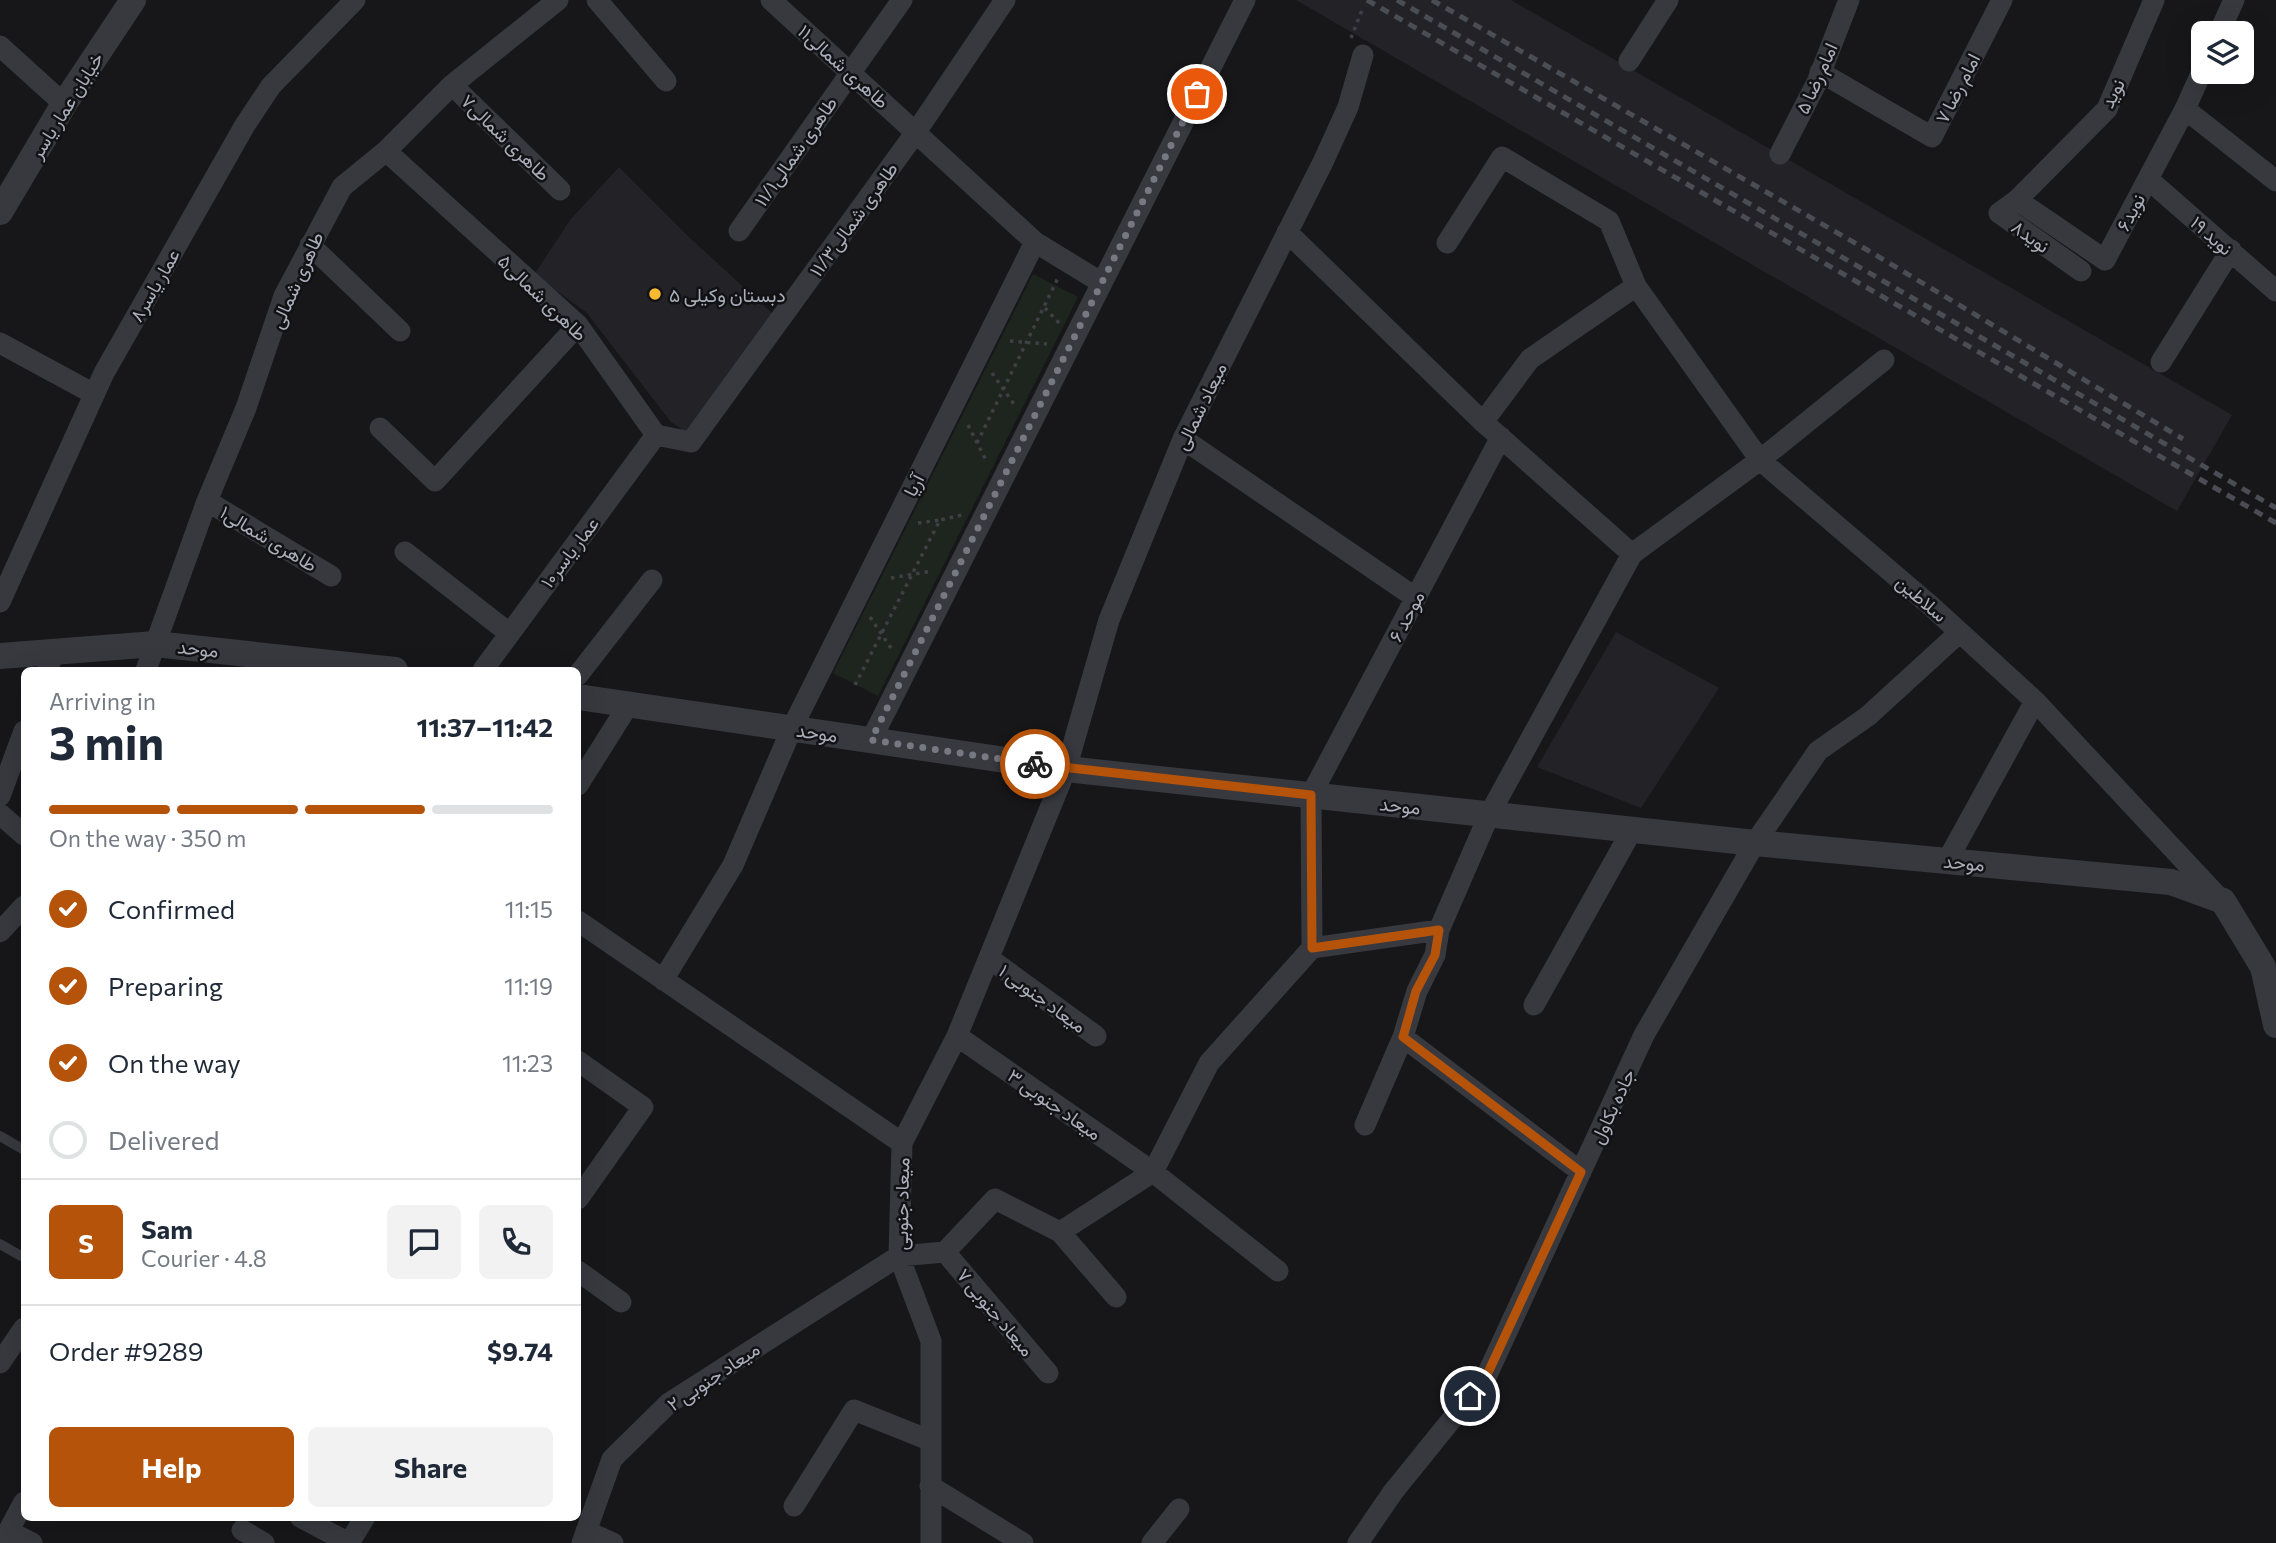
<!DOCTYPE html>
<meta charset="utf-8">
<style>
body{margin:0;font-family:Commissioner,Vazirmatn,sans-serif;background:#f2f2f3;color:#1f2937;height:100vh;display:flex;flex-direction:column;font-size:26px;white-space:nowrap}
*{box-sizing:border-box;margin:0}
p{font-size:23px;color:#747a83}
.icon{flex:none;width:38px;height:38px;fill:none;stroke:currentColor;stroke-width:2;stroke-linecap:round;stroke-linejoin:round}
.map{position:relative;flex:1;overflow:hidden}
.drawer{position:absolute;left:21px;top:667px;width:560px;height:854px;display:flex;flex-direction:column;background:#fff;border-radius:10px;box-shadow:0 7px 28px #0002}
.drawer>*{flex:none}
.controls{position:absolute;left:2191px;top:21px;display:grid;gap:14px}
.controls a{display:grid;place-items:center;width:63px;height:63px;border-radius:10px;background:#fff;box-shadow:0 7px 28px #0002;font-size:35px}
.pin{position:absolute;display:grid;place-items:center;width:60px;height:60px;color:#fff;margin:-30px;border:4px solid #fff;border-radius:50%;box-shadow:0 2px 7px #0007}
.courier{position:absolute;display:grid;place-items:center;width:70px;height:70px;margin:-35px;border:5px solid #b45309;border-radius:50%;background:#fff;color:#222;box-shadow:0 2px 9px #0007}
.head em{font-style:normal;font-weight:700}
.head div{display:flex;flex-direction:column-reverse}
.head{display:flex;align-items:center;justify-content:space-between;height:119px;padding:0 28px}
h1{font-size:46px;font-weight:700;line-height:52px}
.bar{display:grid;grid-template-columns:repeat(4,1fr);gap:10px 7px;align-content:center;height:84px;padding:0 28px}
.bar i{height:9px;border-radius:5px;background:#e0e1e3}
.bar .selected{background:#b45309}
.bar p{grid-column:span 4}
.line{display:flex;align-items:center;gap:18px;padding:0 28px;border-top:2px solid #e0e1e3}
.line div{flex:1}
.round{display:grid;place-items:center;flex:none;width:74px;height:74px;border-radius:10px;background:#f2f2f3}
ol{padding:0 28px;list-style:none}
li{display:flex;align-items:center;gap:21px;height:77px}
li p{margin-inline-start:auto}
li .icon{padding:7px;border-radius:50%;background:#b45309;color:#fff;stroke-width:4}
li:last-child{color:#747a83}
li i{width:38px;height:38px;border:4px solid #e0e1e3;border-radius:50%}
.cta{display:flex;gap:14px;margin-top:auto;padding:14px 28px}
.cta a{flex:1;height:80px;border-radius:10px;background:#b45309;color:#fff;font-size:28px;font-weight:700;line-height:80px;text-align:center}
.cta a+a{background:#f2f2f3;color:#1f2937}
.map>svg:first-child{display:block}
.built{fill:#232327}
.green{fill:#1d251e}
.lines{fill:none;stroke-linecap:round;stroke-linejoin:round}
.path{stroke:#3e4046;stroke-width:3.5;stroke-dasharray:3.5 5;stroke-linecap:butt}
.service{stroke:#38393f;stroke-width:10}
.minor{stroke:#38393f;stroke-width:21}
.tertiary{stroke:#38393f;stroke-width:26}
.rail{stroke:#4b4d54;stroke-width:5;stroke-dasharray:9 7;stroke-linecap:butt}
.done{stroke:#767982;stroke-width:7;stroke-dasharray:0 12.6}
.route{stroke:#b45309;stroke-width:9}
.poi-dot{fill:#f9b930;stroke:#121215;stroke-width:2.5}
.labels{text-anchor:middle;dominant-baseline:central;stroke-width:5;stroke-linejoin:round;paint-order:stroke}
.street-label{font-size:19px;fill:#a9aeba;stroke:#121215}
.poi-label{font-size:19px;fill:#a9aeba;stroke:#121215;text-anchor:start}
</style>
<div class="map">
<svg width="2276" height="1543" viewBox="0 0 2276 1543">
<rect width="100%" height="100%" fill="#17171a"/>
<path class="built" d="M1296,0H1511L2232,415L2177,511Z
M619,167L690,238L775,316L690,435L671,422L586,312L534,275L570,220Z
M1616,632L1719,688L1641,808L1537,767Z"/>
<path class="green" d="M1033,274L1078,297L878,696L833,673Z"/>
<g class="lines">
<path class="path" d="M1351,38L1362,10
M1045,308L1060,324
M1010,341L1047,344
M992,373L1016,407
M968,425L987,462
M977,443L1058,278
M918,523L940,520
M891,578L932,571
M870,617L893,651
M855,685L940,520L962,515"/>
<path class="service" d="M0,1136L24,1150
M0,1244L21,1256"/>
<path class="minor" d="M597,0L666,81
M771,0L1035,242L1102,283
M2219,33L2234,0
M0,46L64,104
M1629,61L1668,0
M1820,72L1932,137L2002,0
M452,85L560,190
M2185,109L2276,181
M386,151L578,325L656,435L691,442L916,132L1005,0
M1780,154L1817,82L1849,0
M2148,179L2276,291
M2017,200L2105,260L2185,109L2203,69
M739,231L902,0
M1447,243L1502,157L1609,221L1636,286L1760,460L1931,606L2035,701L2221,900
M310,245L400,331
M2081,271L1999,213L2017,200L2107,109L2154,0
M0,343L94,394
M2161,362L2231,250
M1483,422L1530,359L1636,286
M380,428L435,481L578,325
M1183,439L1416,598
M207,501L331,576
M405,552L509,633
M1632,554L1760,460L1884,360
M0,602L104,373L245,125L271,86L355,0
M47,670L54,653
M146,670L207,501L246,408L284,296L342,187L386,151L452,85L558,0
M483,670L656,435
M578,675L652,580
M871,740L1245,0
M578,785L629,704
M0,796L24,731
M0,814L24,835
M1947,861L2035,701
M578,921L902,1143
M0,932L24,906
M1312,948L1311,795L1501,437
M990,959L1096,1036
M663,980L733,865L792,728L1035,242
M1534,1005L1632,830
M957,1036L1153,1172L1278,1271
M1403,1037L1581,1172
M578,1061L643,1107L578,1199
M1365,1125L1403,1037L1417,991L1435,955L1439,930
M1060,1232L1116,1297
M945,1252L1048,1373
M578,1271L621,1302
M0,1363L24,1328
M930,1486L1023,1543
M794,1506L854,1410L929,1440
M300,1517L349,1543
M242,1530L264,1543
M8,1531L32,1543
M586,1531L613,1543
M2,1543L24,1502
M349,1543L365,1517
M582,1543L612,1459L669,1403L899,1256L945,1252L995,1199L1060,1232L1153,1172L1209,1063L1312,948L1439,930L1489,815L1632,554L1483,422L1287,232
M931,1543V1341L899,1256L902,1143L957,1036L1066,769L1109,620L1183,439L1323,162L1348,107L1363,55
M1152,1543L1179,1509
M1358,1543L1393,1492L1486,1377L1644,1035L1755,843L1818,751L1868,716L1960,632"/>
<path class="tertiary" d="M0,212L64,104L133,0
M0,656L155,644L395,670
M578,697L1066,769L1755,843L2171,882L2223,901L2263,967L2276,1025"/>
<path class="rail" d="M1367,0L2276,523
M1397,0L2276,508
M1432,0L1869,251L2183,439"/>
</g>
<g class="lines">
<path class="done" d="M1035,764L871,740L1197,94"/>
<path class="route" d="M1035,764L1311,795L1312,948L1439,930L1435,955L1416,991L1403,1037L1581,1172L1486,1377L1470,1396"/>
</g>
<circle class="poi-dot" cx="655" cy="294" r="7"/>
<g class="labels">
<g class="street-label">
<text transform="translate(844 66) rotate(42)">طاهری شمالی۱۱</text>
<text transform="translate(1816 78) rotate(-66)">امام رضا ۵</text>
<text transform="translate(1957 88) rotate(-63)">امام رضا ۷</text>
<text transform="translate(2112 93) rotate(-63)">نوید</text>
<text transform="translate(66 105) rotate(-58)">خیابان عمار یاسر</text>
<text transform="translate(506 137) rotate(44)">طاهری شمالی۷</text>
<text transform="translate(795 151) rotate(-55)">طاهری شمالی۱۱/۱</text>
<text transform="translate(2130 212) rotate(-62)">نوید۶</text>
<text transform="translate(853 219) rotate(-54)">طاهری شمالی۱۱/۳</text>
<text transform="translate(2212 235) rotate(41)">نوید ۱۹</text>
<text transform="translate(2031 236) rotate(35)">نوید۸</text>
<text transform="translate(296 280) rotate(-66)">طاهری شمالی</text>
<text transform="translate(154 285) rotate(-60)">عمار یاسر۸</text>
<text transform="translate(543 297) rotate(44)">طاهری شمالی۵</text>
<text transform="translate(1200 406) rotate(-64)">میعاد شمالی</text>
<text transform="translate(913 485) rotate(-63)">آریا</text>
<text transform="translate(269 538) rotate(31)">طاهری شمالی۱</text>
<text transform="translate(569 552) rotate(-53)">عمار یاسر۱۰</text>
<text transform="translate(1922 598) rotate(41)">سلاطین</text>
<text transform="translate(1406 616) rotate(-62)">موحد ۶</text>
<text transform="translate(198 648) rotate(6)">موحد</text>
<text transform="translate(817 732) rotate(8)">موحد</text>
<text transform="translate(1400 805) rotate(6)">موحد</text>
<text transform="translate(1964 862) rotate(5)">موحد</text>
<text transform="translate(1043 998) rotate(36)">میعاد جنوبی ۱</text>
<text transform="translate(1055 1104) rotate(35)">میعاد جنوبی ۳</text>
<text transform="translate(1612 1106) rotate(-65)">جاده بکاول</text>
<text transform="translate(901 1204) rotate(-89)">میعاد جنوبی</text>
<text transform="translate(996 1312) rotate(50)">میعاد جنوبی ۷</text>
<text transform="translate(713 1376) rotate(-34)">میعاد جنوبی ۲</text>
</g>
<g class="poi-label">
<text x="669" y="294">دبستان وکیلی ۵</text>
</g>
</g>
</svg>
<div class="controls">
<a><svg class="icon" aria-label="layers" viewBox="0 0 24 24"><path d="M12 4l9 5-9 5-9-5zM3 14l9 5 9-5"/></svg></a>
</div>
<div class="pin" style="left:1197px;top:94px;background:#ea580c"><svg class="icon" aria-label="bag" viewBox="0 0 24 24"><path d="M5 8h14l-1 12H6zM9 8a3 3 0 0 1 6 0"/></svg></div>
<div class="pin" style="left:1470px;top:1396px;background:#1f2937"><svg class="icon" aria-label="home" viewBox="0 0 24 24"><path d="M3 11l9-7 9 7M6 9v11h12V9"/></svg></div>
<div class="courier" style="left:1035px;top:764px"><svg class="icon" aria-label="bike" viewBox="0 0 24 24"><circle cx="6" cy="16" r="4"/><circle cx="18" cy="16" r="4"/><path d="M6 16l4-8h5l3 8M10 8l3 8H6M13 5h3"/></svg></div>
<section class="drawer">
<div class="head"><div><h1>3 min</h1><p>Arriving in</p></div><em>11:37–11:42</em></div>
<div class="bar"><i class="selected"></i><i class="selected"></i><i class="selected"></i><i></i><p>On the way · 350 m</p></div>
<ol>
<li><svg class="icon" aria-label="check" viewBox="0 0 24 24"><path d="M5 12l5 5 9-10"/></svg>Confirmed<p>11:15</p></li>
<li><svg class="icon" aria-label="check" viewBox="0 0 24 24"><path d="M5 12l5 5 9-10"/></svg>Preparing<p>11:19</p></li>
<li><svg class="icon" aria-label="check" viewBox="0 0 24 24"><path d="M5 12l5 5 9-10"/></svg>On the way<p>11:23</p></li>
<li><i></i>Delivered</li>
</ol>
<div class="line" style="height:126px"><b class="round" style="background:#b45309;color:#fff">S</b><div><b>Sam</b><p>Courier · 4.8</p></div><a class="round"><svg class="icon" aria-label="chat" viewBox="0 0 24 24"><path d="M4 5h16v11H9l-5 4z"/></svg></a><a class="round"><svg class="icon" aria-label="phone" viewBox="0 0 24 24"><path d="M5 4h4l2 5-3 2q2 4 5 5l2-3 5 2v4C11 20 4 13 5 4z"/></svg></a></div>
<div class="line" style="height:91px"><div>Order #9289</div><b>$9.74</b></div>
<div class="cta"><a>Help</a><a>Share</a></div>
</section>
</div>
